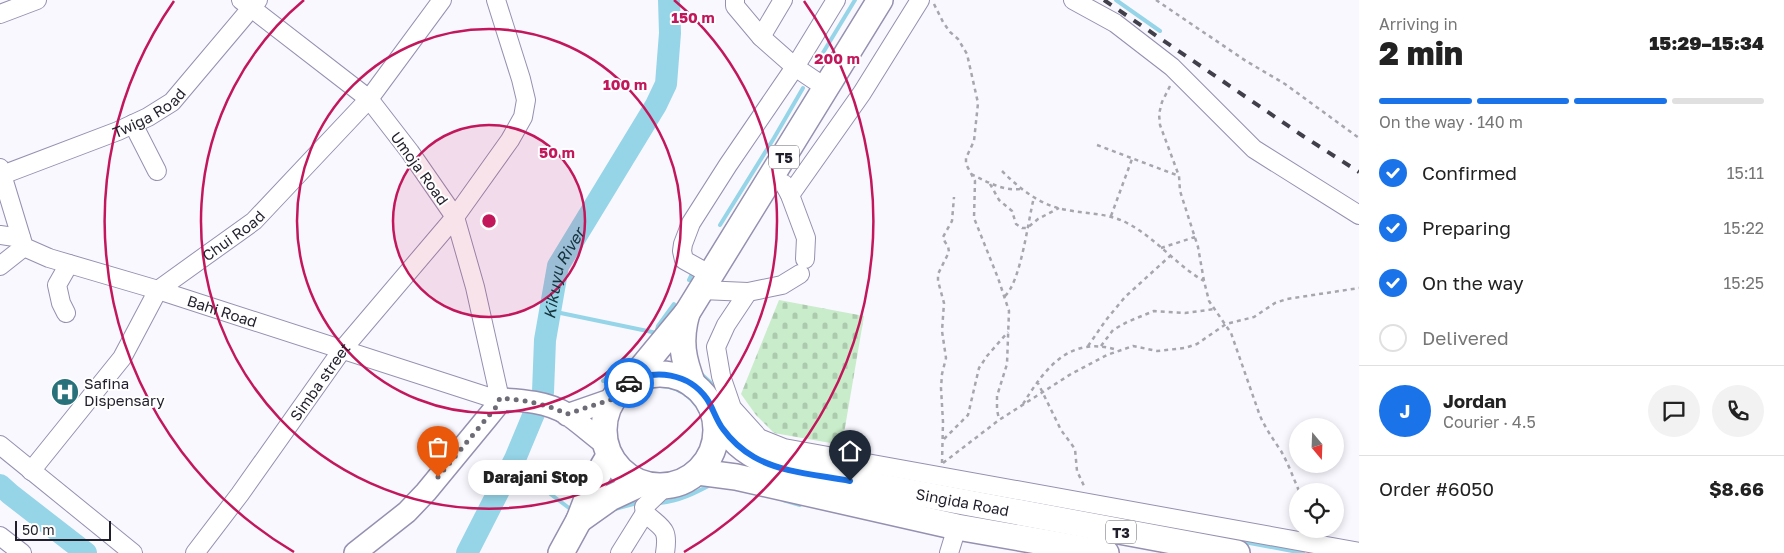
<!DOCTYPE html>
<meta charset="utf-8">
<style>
body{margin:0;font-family:"Golos Text",sans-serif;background:#f2f2f2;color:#222;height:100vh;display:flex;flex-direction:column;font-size:19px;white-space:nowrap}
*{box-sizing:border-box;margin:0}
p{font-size:16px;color:#767676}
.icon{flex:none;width:28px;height:28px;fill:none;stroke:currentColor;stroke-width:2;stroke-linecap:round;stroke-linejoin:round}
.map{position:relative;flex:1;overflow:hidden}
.details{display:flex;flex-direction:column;background:#fff;width:425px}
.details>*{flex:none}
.needle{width:32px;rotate:161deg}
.controls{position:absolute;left:1289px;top:418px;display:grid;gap:10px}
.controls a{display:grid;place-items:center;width:55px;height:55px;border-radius:50%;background:#fff;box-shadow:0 2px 8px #0003;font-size:25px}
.scale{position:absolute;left:15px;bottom:12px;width:96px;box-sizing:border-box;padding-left:5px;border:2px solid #211f2b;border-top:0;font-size:14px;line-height:18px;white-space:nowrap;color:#211f2b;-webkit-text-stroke:4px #fff;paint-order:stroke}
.pin{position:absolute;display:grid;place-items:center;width:42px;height:42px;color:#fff;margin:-51px -21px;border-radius:50% 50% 50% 0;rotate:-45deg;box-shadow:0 0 5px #0007}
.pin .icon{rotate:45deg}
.courier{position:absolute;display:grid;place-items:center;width:50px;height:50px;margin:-25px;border:4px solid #1a73e8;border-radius:50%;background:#fff;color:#222;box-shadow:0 1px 6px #0007}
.bubble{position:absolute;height:35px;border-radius:18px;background:#fff;box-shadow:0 2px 8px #0003;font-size:16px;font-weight:800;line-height:35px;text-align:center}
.overview em{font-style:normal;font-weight:800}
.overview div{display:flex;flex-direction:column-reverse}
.overview{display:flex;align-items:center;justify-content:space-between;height:85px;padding:0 20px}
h1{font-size:32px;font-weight:800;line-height:38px}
.bar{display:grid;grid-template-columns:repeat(4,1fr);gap:8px 5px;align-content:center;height:60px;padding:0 20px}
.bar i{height:6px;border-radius:4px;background:#e0e0e0}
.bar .on{background:#1a73e8}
.bar p{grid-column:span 4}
.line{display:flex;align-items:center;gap:12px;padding:0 20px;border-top:1px solid #e0e0e0}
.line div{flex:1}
.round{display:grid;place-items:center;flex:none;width:52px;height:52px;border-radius:26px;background:#f2f2f2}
ol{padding:0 20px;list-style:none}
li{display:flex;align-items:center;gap:15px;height:55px}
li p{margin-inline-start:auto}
li .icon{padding:5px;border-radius:50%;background:#1a73e8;color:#fff;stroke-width:4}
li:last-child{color:#767676}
li i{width:28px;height:28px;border:2px solid #e0e0e0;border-radius:50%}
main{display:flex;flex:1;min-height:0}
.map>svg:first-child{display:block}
.cemetery{fill:url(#cemetery-stones)}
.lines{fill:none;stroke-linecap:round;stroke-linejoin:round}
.stream{stroke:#96d4e7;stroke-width:4}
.river{stroke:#96d4e7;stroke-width:22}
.minor-casing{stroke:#9590b0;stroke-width:20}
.major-casing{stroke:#9590b0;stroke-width:24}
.highway-casing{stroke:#9590b0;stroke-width:28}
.path{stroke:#a7a6af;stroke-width:2.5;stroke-dasharray:4 4;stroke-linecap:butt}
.minor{stroke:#fff;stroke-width:18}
.major{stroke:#fff;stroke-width:21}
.highway{stroke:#fff;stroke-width:25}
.rail{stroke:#413f4a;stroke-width:4;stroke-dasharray:9 9;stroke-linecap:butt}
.done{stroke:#6d6b75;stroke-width:5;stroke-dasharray:0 9}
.route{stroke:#1a73e8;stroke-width:6}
.ring{fill:none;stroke:#c2185b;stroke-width:2.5}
.labels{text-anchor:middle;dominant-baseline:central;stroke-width:4;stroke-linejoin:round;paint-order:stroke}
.shield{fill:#fff;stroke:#64626b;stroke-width:1}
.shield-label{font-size:14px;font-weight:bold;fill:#211f2b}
.street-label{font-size:15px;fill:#211f2b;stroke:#fff}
.poi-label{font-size:15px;fill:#211f2b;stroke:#fff;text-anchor:start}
.water-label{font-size:16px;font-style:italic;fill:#15333c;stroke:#fff}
.centre{fill:#c2185b;stroke:#fff;stroke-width:2.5}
.ring-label{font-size:15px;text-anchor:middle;font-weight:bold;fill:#c2185b;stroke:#fff;stroke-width:4;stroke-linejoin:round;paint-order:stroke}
</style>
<main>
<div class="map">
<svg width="1359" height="553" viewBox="0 0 1359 553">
<defs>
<pattern id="cemetery-stones" width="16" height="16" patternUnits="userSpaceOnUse" patternTransform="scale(1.25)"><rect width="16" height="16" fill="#c9ecca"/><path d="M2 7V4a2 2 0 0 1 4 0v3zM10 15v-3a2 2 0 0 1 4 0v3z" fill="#accaae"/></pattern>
</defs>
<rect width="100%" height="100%" fill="#f9f8ff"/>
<path class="cemetery" d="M779,300L864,316L842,445L774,433L756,415L741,394Z"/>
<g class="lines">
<path class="stream" d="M1116,0L1160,31
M821,56L855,0
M720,225L774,138L803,88
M689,280L693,272
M551,311L657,333
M656,334L658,326L674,304
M699,372L710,382L719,395
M603,381L632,362
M613 432a46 46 0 1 1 92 0a46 46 0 1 1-92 0Z
M512,465L569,508
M783,500L800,505
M660,503C680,501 695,493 712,484
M615,509L637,503
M1084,511L1171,528
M1239,541L1303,553"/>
<g class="river">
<path d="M0,485L10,494L86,553"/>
<path id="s1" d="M467,553L515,459L543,392L545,340L558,266L656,105L666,84L670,33L669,0"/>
</g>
<defs>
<g id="minor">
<path d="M735,0V6L761,37L795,67L826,88"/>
<path d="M1073,0L1115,23L1172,67L1254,149L1359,215"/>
<path d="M0,14L37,0"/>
<path d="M761,37L783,0"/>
<path d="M133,124L157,171"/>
<path id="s2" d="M0,168L24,247L49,258L158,290L489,397L500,399L475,287L455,217L410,152L369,99L241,0"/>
<path id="s3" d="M2,175L118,131L148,117L172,102L258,0"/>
<path d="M784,184L790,195L806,238L805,259"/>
<path d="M790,195L862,93L920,0"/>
<path d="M0,235L21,238"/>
<path d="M0,266L24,247"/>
<path d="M711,275L684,260L682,251L683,244L691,223L728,165L795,67L836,0"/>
<path d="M702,290L748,292L782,285L800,274"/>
<path d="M748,292L726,325L716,347L721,376L732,408L759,438L784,448L1359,552"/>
<path d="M66,313L61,303L57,285L69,264"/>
<path d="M0,445L133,553"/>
<path id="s4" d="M31,471L122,358L158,290L254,221L369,99L442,0"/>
<path d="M665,487L644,507L645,513C662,529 669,527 665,553"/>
<path d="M0,536L22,553"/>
<path id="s5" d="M195,553L240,494L342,350L455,217L510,140L523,117L526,100L521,79L496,0"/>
<path d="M620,553L645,513"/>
<path d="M949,553L957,527"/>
</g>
<path id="major" d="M567,415L613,399
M355,553L407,512L426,492L487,418L496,407L500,399C522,400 548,402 567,414C580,423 592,434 604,443"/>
<g id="highway">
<path d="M687,313C679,341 683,359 693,385"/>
<circle cx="660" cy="430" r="56"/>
<path d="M630,382L687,313L880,0"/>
<path id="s6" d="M712,408C730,441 742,451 776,467L1237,553"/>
<path d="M698,472L736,477L957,527L1106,553"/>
<path d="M579,520L610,498L640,484"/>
<path d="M561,553L579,520L593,483L609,456"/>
</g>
</defs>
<use href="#minor" class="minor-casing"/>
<use href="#major" class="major-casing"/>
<use href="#highway" class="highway-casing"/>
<path class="path" d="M1156,0L1246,61L1285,84L1359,138
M934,4L943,22L950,32L958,39L967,54L978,103L974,141L966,158V164L975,181L974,218L998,278L1009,311L1007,364L997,396V410L999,419
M1170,86L1162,102L1159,114L1160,125L1179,176L1180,191L1198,247L1204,281L1209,301L1231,333L1260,416C1266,429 1273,439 1281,451C1288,463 1293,477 1299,491
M1097,145L1179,176
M1002,171C1020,189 1041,206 1067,210C1088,214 1108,213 1127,223C1156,238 1176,265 1204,281
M971,174C988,182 1002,191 1021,189
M990,184L999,200L1012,211L1016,224L1022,228H1027L1038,219L1059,208
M1111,216L1132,159
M1161,248L1195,237
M1005,296C1021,281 1028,221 1034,197
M1088,346L1106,320L1125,297L1170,256
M1101,346L1113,330L1127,322L1154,311L1185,313L1215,309
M1037,381L1061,430L1075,449L1077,471L1085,488
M1023,404C1045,368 1070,335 1117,350
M944,439L968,415L979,368L987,356L1008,332
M942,463L943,422L941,388L942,374L946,358L942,331L944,303L938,281V274L949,252L948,246L945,242L943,237L952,221L954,197
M943,463L999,420L1071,374L1107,355L1133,346L1157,351L1185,348L1197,344L1226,324L1254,317L1275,303L1287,299L1359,288"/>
<use href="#minor" class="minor"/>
<use href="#major" class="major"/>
<use href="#highway" class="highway"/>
<path class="rail" d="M1104,0L1303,136L1359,172"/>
</g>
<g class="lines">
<path class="done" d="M438,477L496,407L500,398C524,400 546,404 567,414L613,399L629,383"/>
<path class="route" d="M629,383C654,368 689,373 707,399C713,408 716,420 723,429C731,440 742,450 754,457C782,473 819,475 850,481"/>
</g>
<circle cx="489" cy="221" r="96" fill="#c2185b" fill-opacity=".12"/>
<g class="ring">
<circle cx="489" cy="221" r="96"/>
<circle cx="489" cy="221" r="192"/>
<path d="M674 0A288 288 0 1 1 304 0"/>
<path d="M294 552A384 384 0 0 1 174 1M804 1A384 384 0 0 1 684 552"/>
</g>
<defs>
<symbol id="hospital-disc" viewBox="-11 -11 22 22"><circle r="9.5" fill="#28707a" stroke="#fff"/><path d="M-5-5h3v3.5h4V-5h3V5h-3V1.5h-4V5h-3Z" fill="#fff"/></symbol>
</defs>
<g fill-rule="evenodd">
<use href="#hospital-disc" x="49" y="376" width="32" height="32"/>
</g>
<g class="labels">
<g class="shield">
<rect x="769" y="145.5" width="30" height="23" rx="4"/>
<rect x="1106" y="520.5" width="30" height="23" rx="4"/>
</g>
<g class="shield-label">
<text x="784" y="157">T5</text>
<text x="1121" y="532">T3</text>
</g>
<g class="street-label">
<text stroke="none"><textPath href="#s3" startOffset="160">Twiga Road</textPath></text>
<text transform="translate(420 168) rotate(54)">Umoja Road</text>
<text stroke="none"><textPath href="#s4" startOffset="315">Chui Road</textPath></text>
<text stroke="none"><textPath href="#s2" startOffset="291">Bahi Road</textPath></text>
<text stroke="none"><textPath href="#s5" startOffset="212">Simba street</textPath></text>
<text stroke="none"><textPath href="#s6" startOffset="279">Singida Road</textPath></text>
</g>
<g class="poi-label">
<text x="84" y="383">Safina<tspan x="84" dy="17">Dispensary</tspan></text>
</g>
<g class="water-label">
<text stroke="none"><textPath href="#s1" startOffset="300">Kikuyu River</textPath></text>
</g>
</g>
<circle cx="489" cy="221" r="8" class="centre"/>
<g class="ring-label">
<text x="693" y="23">150 m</text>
<text x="837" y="64">200 m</text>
<text x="625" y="90">100 m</text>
<text x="557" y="158">50 m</text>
</g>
</svg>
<div class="controls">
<a><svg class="needle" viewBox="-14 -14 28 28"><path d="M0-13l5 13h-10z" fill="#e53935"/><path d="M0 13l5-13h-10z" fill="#767676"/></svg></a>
<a><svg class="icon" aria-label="locate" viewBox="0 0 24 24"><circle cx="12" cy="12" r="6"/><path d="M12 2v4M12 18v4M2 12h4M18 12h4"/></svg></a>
</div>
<div class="scale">50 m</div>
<div class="pin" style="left:438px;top:477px;background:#ea580c"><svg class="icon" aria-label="bag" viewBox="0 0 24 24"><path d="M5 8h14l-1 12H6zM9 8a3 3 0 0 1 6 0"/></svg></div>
<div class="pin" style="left:850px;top:481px;background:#1f2937"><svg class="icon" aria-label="home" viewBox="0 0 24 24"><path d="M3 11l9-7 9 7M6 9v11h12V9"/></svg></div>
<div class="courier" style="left:629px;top:383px"><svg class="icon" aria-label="car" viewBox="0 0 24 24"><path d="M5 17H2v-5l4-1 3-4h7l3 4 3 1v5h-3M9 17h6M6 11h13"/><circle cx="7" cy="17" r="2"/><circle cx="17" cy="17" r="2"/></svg></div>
<div class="bubble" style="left:468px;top:460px;width:135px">Darajani Stop</div>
</div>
<section class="details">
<div class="overview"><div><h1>2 min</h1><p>Arriving in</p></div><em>15:29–15:34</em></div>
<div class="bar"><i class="on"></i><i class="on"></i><i class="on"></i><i></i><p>On the way · 140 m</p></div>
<ol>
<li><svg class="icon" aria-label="check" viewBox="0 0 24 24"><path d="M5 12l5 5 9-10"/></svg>Confirmed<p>15:11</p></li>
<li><svg class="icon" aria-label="check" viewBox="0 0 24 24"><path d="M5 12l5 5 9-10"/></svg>Preparing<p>15:22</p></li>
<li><svg class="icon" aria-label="check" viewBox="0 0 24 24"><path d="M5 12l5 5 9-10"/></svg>On the way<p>15:25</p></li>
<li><i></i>Delivered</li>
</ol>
<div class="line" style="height:90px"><b class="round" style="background:#1a73e8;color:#fff">J</b><div><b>Jordan</b><p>Courier · 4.5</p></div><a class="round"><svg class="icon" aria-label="chat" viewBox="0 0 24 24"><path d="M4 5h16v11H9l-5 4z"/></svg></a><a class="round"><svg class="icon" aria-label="phone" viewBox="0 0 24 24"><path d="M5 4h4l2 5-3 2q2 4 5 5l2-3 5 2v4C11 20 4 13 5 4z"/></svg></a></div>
<div class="line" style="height:65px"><div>Order #6050</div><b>$8.66</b></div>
</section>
</main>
